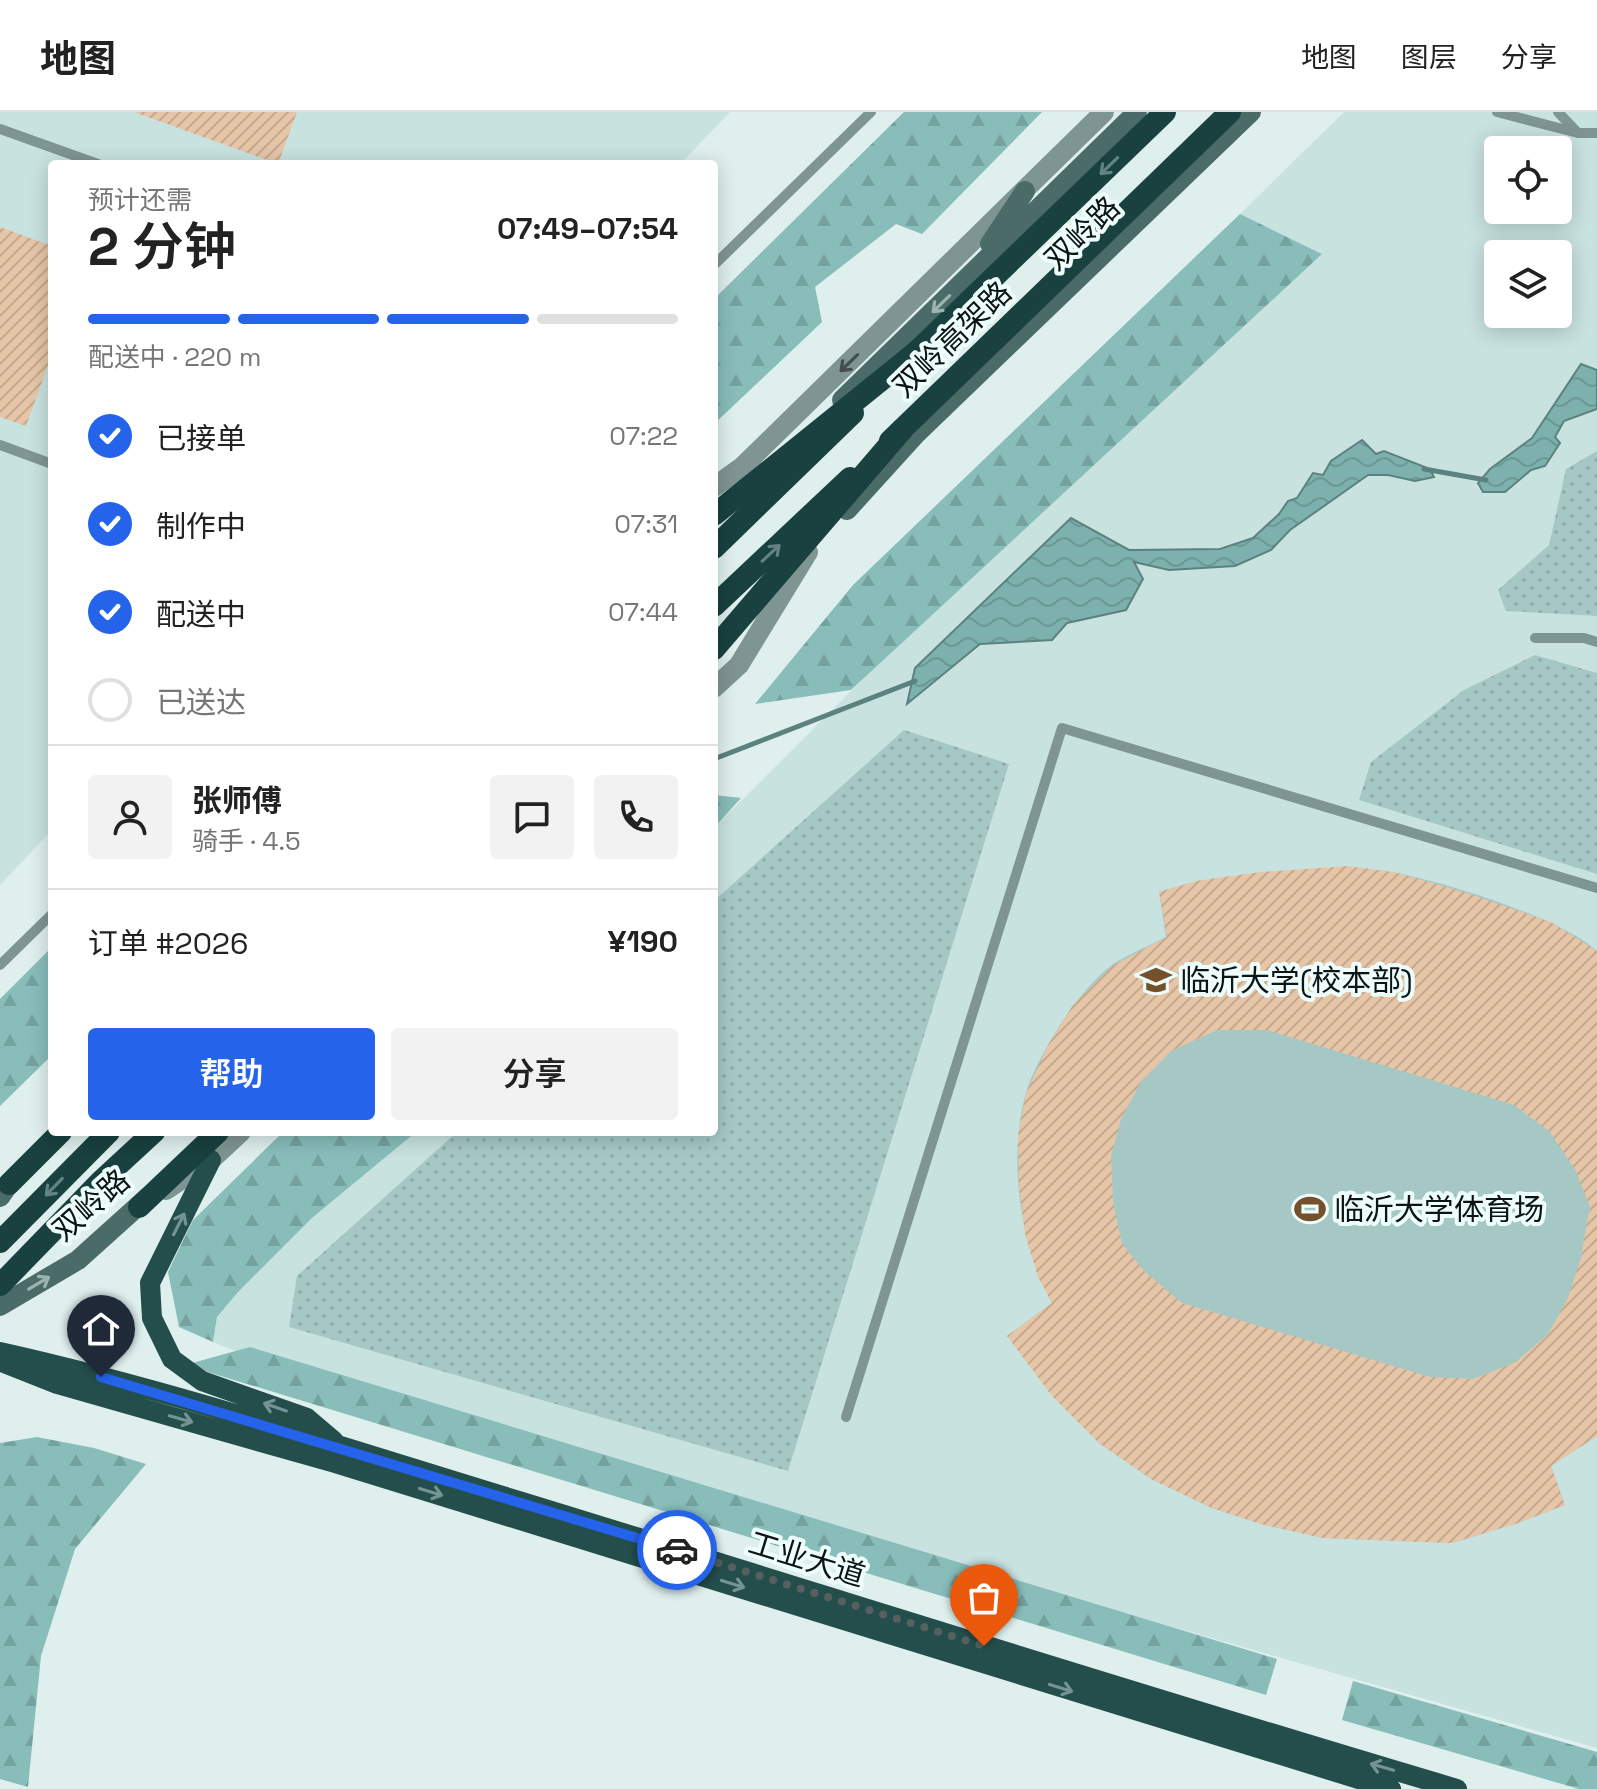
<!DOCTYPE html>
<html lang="zh">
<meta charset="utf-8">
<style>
body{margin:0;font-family:"Space Grotesk","Noto Sans SC",sans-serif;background:#f2f2f2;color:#222;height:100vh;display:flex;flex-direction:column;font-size:30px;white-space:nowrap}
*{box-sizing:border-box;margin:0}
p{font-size:26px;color:#767676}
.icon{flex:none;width:44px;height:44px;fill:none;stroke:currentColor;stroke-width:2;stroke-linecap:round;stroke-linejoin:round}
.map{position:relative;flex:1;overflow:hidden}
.details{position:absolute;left:48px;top:48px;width:670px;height:976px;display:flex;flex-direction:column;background:#fff;border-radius:8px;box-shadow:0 4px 20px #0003}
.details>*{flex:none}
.tools{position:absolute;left:1484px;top:24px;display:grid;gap:16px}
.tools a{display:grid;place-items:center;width:88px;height:88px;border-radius:8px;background:#fff;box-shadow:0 4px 20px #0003;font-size:40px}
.pin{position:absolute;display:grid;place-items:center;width:68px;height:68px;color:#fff;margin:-82px -34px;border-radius:50% 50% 50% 0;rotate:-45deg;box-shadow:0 0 8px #0007}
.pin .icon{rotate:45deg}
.courier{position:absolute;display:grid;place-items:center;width:80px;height:80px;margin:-40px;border:6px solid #2563eb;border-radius:50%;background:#fff;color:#222;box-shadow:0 2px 10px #0007}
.summary em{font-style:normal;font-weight:600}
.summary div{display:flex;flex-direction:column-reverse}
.summary{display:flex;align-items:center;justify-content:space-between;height:136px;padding:0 40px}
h1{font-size:52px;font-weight:600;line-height:60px}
.bar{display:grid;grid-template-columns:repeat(4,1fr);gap:12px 8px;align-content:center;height:96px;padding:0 40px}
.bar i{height:10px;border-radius:6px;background:#e0e0e0}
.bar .active{background:#2563eb}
.bar p{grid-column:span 4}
.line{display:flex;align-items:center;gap:20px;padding:0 40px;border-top:2px solid #e0e0e0}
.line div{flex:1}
.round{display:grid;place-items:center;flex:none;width:84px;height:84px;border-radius:8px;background:#f2f2f2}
ol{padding:0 40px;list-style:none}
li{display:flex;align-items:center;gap:24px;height:88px}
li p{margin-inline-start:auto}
li .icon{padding:8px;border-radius:50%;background:#2563eb;color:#fff;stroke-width:4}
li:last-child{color:#767676}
li i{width:44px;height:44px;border:4px solid #e0e0e0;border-radius:50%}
.button{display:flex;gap:16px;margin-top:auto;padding:16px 40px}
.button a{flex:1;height:92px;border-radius:8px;background:#2563eb;color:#fff;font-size:32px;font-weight:600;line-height:92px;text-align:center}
.button a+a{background:#f2f2f2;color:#222}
header{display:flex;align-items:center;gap:48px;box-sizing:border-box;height:112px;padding:0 40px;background:#fff;border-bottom:2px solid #e0e0e0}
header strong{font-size:38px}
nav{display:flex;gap:44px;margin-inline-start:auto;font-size:28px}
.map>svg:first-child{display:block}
.built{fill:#c8e2e0;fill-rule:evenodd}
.grass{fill:url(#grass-dots)}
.forest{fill:url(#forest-firs)}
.pitch{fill:#a6c8c5}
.water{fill:url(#water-waves);stroke:#5c827f;stroke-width:2}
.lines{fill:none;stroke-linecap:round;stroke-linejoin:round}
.stream{stroke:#5c827f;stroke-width:5}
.building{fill:url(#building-hatch);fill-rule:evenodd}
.service{stroke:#7f9593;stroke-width:10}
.tertiary{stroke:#7f9593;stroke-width:20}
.secondary{stroke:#4b6b69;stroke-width:20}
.primary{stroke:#244e4c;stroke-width:20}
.trunk{stroke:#18413f;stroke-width:22}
.trunk-bridge{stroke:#18413f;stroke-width:22}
.oneway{stroke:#628381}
.oneway2{stroke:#9cb4b2}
.oneway3{stroke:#414e4d}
.oneway4{stroke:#749492}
.done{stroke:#576060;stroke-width:8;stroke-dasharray:0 14.4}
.route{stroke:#2563eb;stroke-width:10}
.labels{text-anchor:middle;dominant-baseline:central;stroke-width:8;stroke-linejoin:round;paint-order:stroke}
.street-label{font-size:30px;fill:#0e1313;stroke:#ecfdfb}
.poi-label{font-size:30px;fill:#0e1313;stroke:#ecfdfb;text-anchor:start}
</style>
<header>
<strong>地图</strong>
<nav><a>地图</a><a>图层</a><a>分享</a></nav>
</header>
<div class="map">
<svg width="1597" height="1677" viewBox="0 0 1597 1677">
<defs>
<pattern id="grass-dots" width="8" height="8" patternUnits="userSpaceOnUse" patternTransform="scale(2)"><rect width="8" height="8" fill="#a6c8c5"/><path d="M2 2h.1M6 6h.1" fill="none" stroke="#8eaba8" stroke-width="1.8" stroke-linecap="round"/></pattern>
<pattern id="forest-firs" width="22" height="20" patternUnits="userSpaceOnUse" patternTransform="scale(2)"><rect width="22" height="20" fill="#88bdba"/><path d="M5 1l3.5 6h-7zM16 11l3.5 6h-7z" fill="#74a29f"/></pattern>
<pattern id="water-waves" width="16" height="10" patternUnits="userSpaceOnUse" patternTransform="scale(2)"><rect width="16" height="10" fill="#7db1ad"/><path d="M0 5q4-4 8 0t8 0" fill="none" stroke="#6b9794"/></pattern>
<pattern id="building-hatch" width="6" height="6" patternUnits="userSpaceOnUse" patternTransform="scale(2)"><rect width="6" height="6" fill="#e6c6a7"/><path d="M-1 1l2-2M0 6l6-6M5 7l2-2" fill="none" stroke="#c4a98f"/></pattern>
</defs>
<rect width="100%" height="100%" fill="#deefee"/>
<path class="built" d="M0,0H730L680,52H52V718L0,773Z
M1344,0H1597V1636L609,1354L254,1247L213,1230L217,1205L238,1180L312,1106L416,1020H714V716L894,536L1322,142L1240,102ZM1498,38H1558V98H1498ZM1498,142H1558V202H1498Z"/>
<path class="grass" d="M1597,339V504L1506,499L1498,478L1549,433L1566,357Z
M1535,543L1597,561V762L1359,688L1371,650L1464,578Z
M904,618L1009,652L788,1359L289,1215L297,1164L457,1020H714V789Z"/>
<path class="forest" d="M904,0H1042L922,122L896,112L815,175L822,210L714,312V187Z
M1240,102L1322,142L851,578L755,592L853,473Z
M714,683L741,686L714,716Z
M52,835V943L0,994V887Z
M283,1020H416L312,1106L238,1180L217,1205L213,1230L179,1215L168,1160L193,1108Z
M250,1235L1277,1547L1266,1583L185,1253Z
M37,1325L94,1336L146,1352L75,1437L41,1544L28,1675L0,1667V1331Z
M1353,1569L1597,1640V1677H1579L1342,1608Z"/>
<path class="pitch" d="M1348,755C1365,757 1381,758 1397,761C1447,771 1561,806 1597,839V1324L1551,1354L1565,1393L1518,1411L1452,1431L1323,1426L1261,1412L1212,1396L1151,1367L1099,1331L1007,1224L1052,1191C1020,1130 1008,1052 1025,984C1032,959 1047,934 1060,913C1074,892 1092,868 1112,853C1128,842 1149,834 1166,825L1159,780C1221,761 1284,759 1348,755Z"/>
<path class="water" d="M1581,252L1597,258V297L1564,309L1555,325L1560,331L1545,354L1531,358L1505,380H1483L1478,371L1490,357L1532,326Z
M1362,328L1376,342L1384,339L1430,357L1434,365L1415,369L1388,363H1368L1290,418L1271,438L1235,454L1169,458L1134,450L1143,467L1126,498L1067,511L1052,528L980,532L907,592L915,556L1071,406L1129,438L1220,437L1253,426L1279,402L1288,389L1297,386L1313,361L1323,363L1331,349Z"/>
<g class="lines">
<path class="stream" d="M1424,357L1486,368
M714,647L915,569"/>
</g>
<path class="building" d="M134,0H297L278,52Z
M0,115L52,134V242L26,314L0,305Z
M1348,754L1398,761L1467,781L1551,810L1597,839V1324L1551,1354L1565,1393L1518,1411L1452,1431L1323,1426L1261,1412L1212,1396L1151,1367L1099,1331L1052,1284L1007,1224L1052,1191L1038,1165L1025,1122L1019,1073L1018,1024L1026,981L1048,933L1073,893L1112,854L1167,825L1159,780L1196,769L1261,760ZM1217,918H1267L1514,993L1550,1020L1576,1059L1592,1100L1589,1099L1581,1146L1568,1186L1548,1222L1516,1250L1473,1267L1430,1265L1182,1191L1144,1159L1122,1132L1113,1090L1111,1044L1121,1007L1141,970L1171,939Z"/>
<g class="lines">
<path class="service" d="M1497,0L1578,21H1597
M1558,0L1576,19
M0,17L98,52
M714,153L871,0
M0,333L52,352
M1535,526H1584L1597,530
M0,853L52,802
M846,1305L1062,616L1597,776"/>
<path class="tertiary" d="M714,375L742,355L1104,0
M714,576L739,553L808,440
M166,1078L211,1048L241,1020"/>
<path class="secondary" d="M990,132L1025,79
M842,288L1137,0
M847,398L916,322L1251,0
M0,1085L9,1072L21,1061
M0,1194L78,1148L148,1085"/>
<path class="primary" d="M211,1048L150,1171L152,1206L172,1247L202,1269L307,1306L334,1329
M0,1240C179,1280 354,1339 529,1392C838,1487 1146,1585 1457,1677
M4,1251L57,1272L335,1351L1391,1677"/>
<path class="trunk" d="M907,249L1165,0
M890,329L1230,0
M714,436L853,301
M714,494L850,366
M9,1072L61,1020
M139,1095L218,1020
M0,1130L109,1020
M0,1173L102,1068L154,1020"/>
<path class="trunk-bridge" d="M714,403L921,236
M714,537L902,318"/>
</g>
<defs><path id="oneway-shaft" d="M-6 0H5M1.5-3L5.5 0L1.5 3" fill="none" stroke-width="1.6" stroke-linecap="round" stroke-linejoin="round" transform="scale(2)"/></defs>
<g class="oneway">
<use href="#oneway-shaft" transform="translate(1109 54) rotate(136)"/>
<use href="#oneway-shaft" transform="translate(771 441) rotate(-43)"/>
<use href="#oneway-shaft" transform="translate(54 1075) rotate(134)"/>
</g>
<g class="oneway2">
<use href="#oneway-shaft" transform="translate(941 192) rotate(136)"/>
<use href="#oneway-shaft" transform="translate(39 1171) rotate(-31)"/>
</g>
<use class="oneway3" href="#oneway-shaft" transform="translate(849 251) rotate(136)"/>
<g class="oneway4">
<use href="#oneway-shaft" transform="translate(179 1112) rotate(-63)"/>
<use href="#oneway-shaft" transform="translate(275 1295) rotate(-161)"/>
<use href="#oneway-shaft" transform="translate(181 1307) rotate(16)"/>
<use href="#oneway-shaft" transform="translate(431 1380) rotate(17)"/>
<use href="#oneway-shaft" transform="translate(733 1472) rotate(17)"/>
<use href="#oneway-shaft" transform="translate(1061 1576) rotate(17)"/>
<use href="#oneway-shaft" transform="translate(1382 1655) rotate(-164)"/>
</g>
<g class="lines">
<path class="done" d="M677,1438L984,1534"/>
<path class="route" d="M101,1265L677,1438"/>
</g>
<defs>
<symbol id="university-bare" viewBox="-9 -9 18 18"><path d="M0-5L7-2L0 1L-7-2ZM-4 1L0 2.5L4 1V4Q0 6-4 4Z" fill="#75512b" stroke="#ecfdfb" stroke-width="2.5" paint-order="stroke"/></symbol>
<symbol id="stadium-bare" viewBox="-9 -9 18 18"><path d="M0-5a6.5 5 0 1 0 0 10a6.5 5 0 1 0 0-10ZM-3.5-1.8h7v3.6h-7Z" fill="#75512b" stroke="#ecfdfb" stroke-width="2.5" paint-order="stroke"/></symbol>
</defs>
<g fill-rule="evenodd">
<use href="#university-bare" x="1134" y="846" width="44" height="44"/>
<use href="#stadium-bare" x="1288" y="1075" width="44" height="44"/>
</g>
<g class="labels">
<g class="street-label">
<text transform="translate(1082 121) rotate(-44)">双岭路</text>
<text transform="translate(952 227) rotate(-44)">双岭高架路</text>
<text transform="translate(91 1093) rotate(-41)">双岭路</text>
<text transform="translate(807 1447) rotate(17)">工业大道</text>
</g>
<g class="poi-label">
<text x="1180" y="868">临沂大学(校本部)</text>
<text x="1334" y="1097">临沂大学体育场</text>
</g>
</g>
</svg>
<div class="tools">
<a><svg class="icon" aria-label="locate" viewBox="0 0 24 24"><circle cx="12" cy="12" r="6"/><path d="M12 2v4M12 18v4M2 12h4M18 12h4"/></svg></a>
<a><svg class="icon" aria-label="layers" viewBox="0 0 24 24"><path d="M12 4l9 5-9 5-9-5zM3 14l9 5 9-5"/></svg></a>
</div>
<div class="pin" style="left:984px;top:1534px;background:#ea580c"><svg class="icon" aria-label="bag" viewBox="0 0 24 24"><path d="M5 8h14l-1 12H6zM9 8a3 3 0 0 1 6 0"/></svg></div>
<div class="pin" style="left:101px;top:1265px;background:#1f2937"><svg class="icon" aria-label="home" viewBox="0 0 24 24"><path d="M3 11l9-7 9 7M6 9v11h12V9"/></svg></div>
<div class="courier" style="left:677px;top:1438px"><svg class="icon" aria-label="car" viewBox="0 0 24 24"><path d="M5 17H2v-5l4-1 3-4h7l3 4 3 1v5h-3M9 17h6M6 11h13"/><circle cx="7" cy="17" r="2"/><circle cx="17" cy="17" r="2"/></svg></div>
<section class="details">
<div class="summary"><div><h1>2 分钟</h1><p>预计还需</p></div><em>07:49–07:54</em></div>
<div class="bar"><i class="active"></i><i class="active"></i><i class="active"></i><i></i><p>配送中 · 220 m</p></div>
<ol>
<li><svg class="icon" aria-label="check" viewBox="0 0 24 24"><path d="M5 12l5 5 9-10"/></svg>已接单<p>07:22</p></li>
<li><svg class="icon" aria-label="check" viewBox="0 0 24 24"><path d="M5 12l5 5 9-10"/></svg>制作中<p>07:31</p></li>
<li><svg class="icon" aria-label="check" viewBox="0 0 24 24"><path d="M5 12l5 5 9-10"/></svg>配送中<p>07:44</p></li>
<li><i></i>已送达</li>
</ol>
<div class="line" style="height:144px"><a class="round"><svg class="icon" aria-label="person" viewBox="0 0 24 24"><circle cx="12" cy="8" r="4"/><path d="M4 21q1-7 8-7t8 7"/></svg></a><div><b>张师傅</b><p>骑手 · 4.5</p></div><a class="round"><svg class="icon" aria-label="chat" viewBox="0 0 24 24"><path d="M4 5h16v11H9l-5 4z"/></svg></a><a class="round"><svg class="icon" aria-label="phone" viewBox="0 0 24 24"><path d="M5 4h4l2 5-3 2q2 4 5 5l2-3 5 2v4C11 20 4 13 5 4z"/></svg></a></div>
<div class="line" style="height:104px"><div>订单 #2026</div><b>¥190</b></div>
<div class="button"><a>帮助</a><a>分享</a></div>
</section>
</div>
